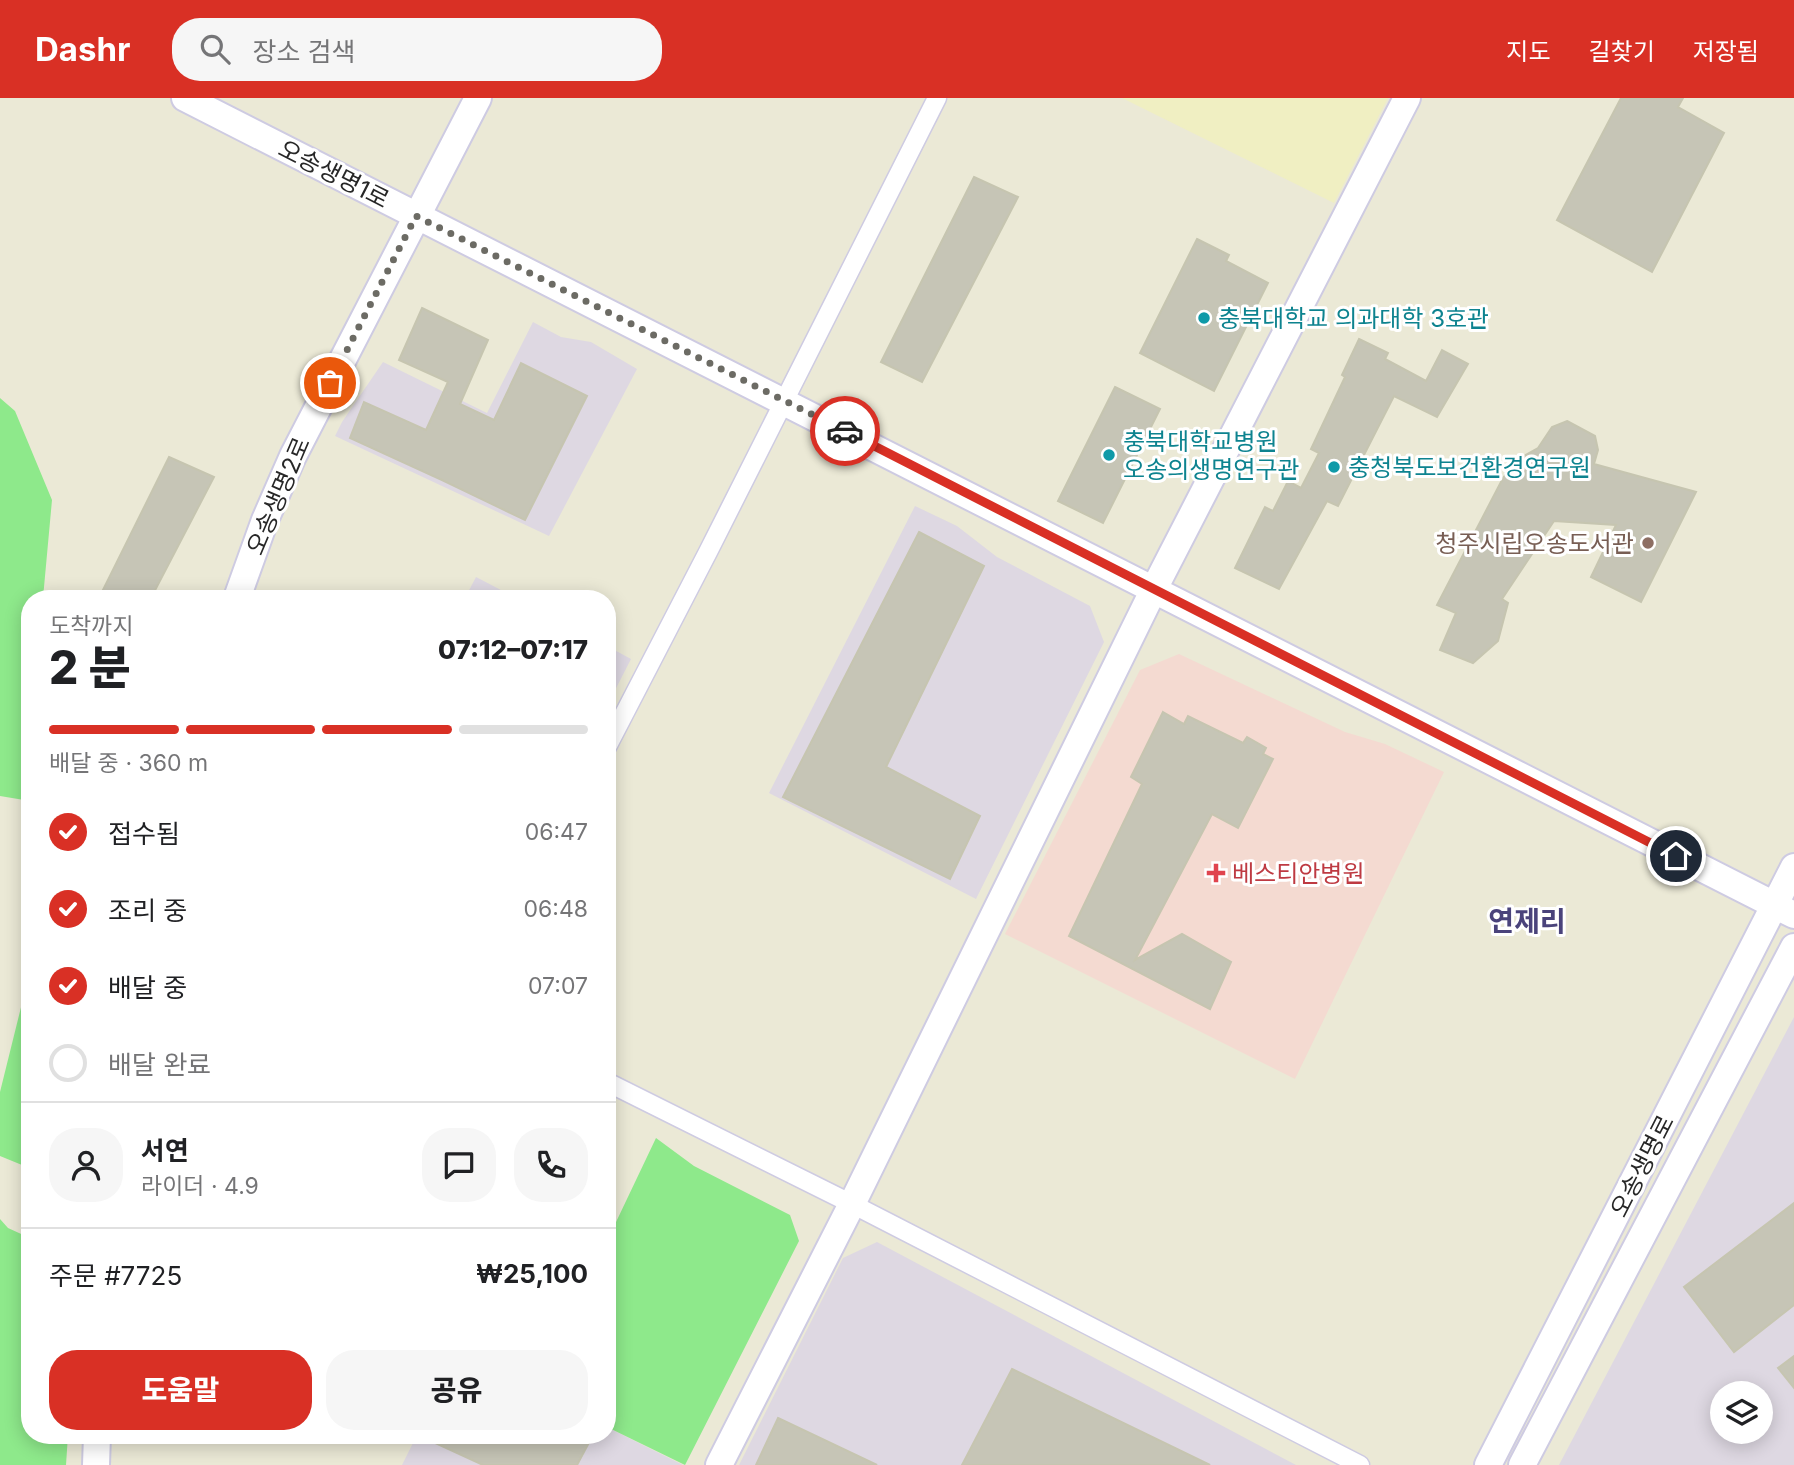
<!DOCTYPE html>
<html lang="ko">
<meta charset="utf-8">
<style>
body{margin:0;font-family:Inter,"Noto Sans KR",sans-serif;background:#f6f6f6;color:#202124;height:100vh;display:flex;flex-direction:column;font-size:26px;white-space:nowrap}
*{box-sizing:border-box;margin:0}
p{font-size:23px;color:#757577}
.icon{flex:none;width:38px;height:38px;fill:none;stroke:currentColor;stroke-width:2;stroke-linecap:round;stroke-linejoin:round}
.map{position:relative;flex:1;overflow:hidden}
.sheet{position:absolute;left:21px;top:492px;width:595px;height:854px;display:flex;flex-direction:column;background:#fff;border-radius:28px;box-shadow:0 4px 18px #0003}
.sheet>*{flex:none}
.fabs{position:absolute;left:1710px;top:1283px;display:grid;gap:14px}
.fabs a{display:grid;place-items:center;width:63px;height:63px;border-radius:50%;background:#fff;box-shadow:0 4px 18px #0003;font-size:35px}
.pin{position:absolute;display:grid;place-items:center;width:60px;height:60px;color:#fff;margin:-30px;border:4px solid #fff;border-radius:50%;box-shadow:0 2px 7px #0007}
.courier{position:absolute;display:grid;place-items:center;width:70px;height:70px;margin:-35px;border:5px solid #d93025;border-radius:50%;background:#fff;color:#222;box-shadow:0 2px 9px #0007}
.head em{font-style:normal;font-weight:800}
.head div{display:flex;flex-direction:column-reverse}
.head{display:flex;align-items:center;justify-content:space-between;height:119px;padding:0 28px}
h1{font-size:46px;font-weight:800;line-height:52px}
.bar{display:grid;grid-template-columns:repeat(4,1fr);gap:10px 7px;align-content:center;height:84px;padding:0 28px}
.bar i{height:9px;border-radius:5px;background:#e0e0e0}
.bar .on{background:#d93025}
.bar p{grid-column:span 4}
.line{display:flex;align-items:center;gap:18px;padding:0 28px;border-top:2px solid #e0e0e0}
.line div{flex:1}
.round{display:grid;place-items:center;flex:none;width:74px;height:74px;border-radius:28px;background:#f6f6f6}
ol{padding:0 28px;list-style:none}
li{display:flex;align-items:center;gap:21px;height:77px}
li p{margin-inline-start:auto}
li .icon{padding:7px;border-radius:50%;background:#d93025;color:#fff;stroke-width:4}
li:last-child{color:#757577}
li i{width:38px;height:38px;border:4px solid #e0e0e0;border-radius:50%}
.primary-button{display:flex;gap:14px;margin-top:auto;padding:14px 28px}
.primary-button a{flex:1;height:80px;border-radius:28px;background:#d93025;color:#fff;font-size:28px;font-weight:800;line-height:80px;text-align:center}
.primary-button a+a{background:#f6f6f6;color:#202124}
header{display:flex;align-items:center;gap:42px;box-sizing:border-box;height:98px;padding:0 35px;background:#d93025;color:#fff}
header strong{font-size:33px}
nav{display:flex;gap:38px;margin-inline-start:auto;font-size:24px}
.search{width:490px;height:63px;background:#f6f6f6;display:flex;align-items:center;gap:18px;box-sizing:border-box;padding:0 24px;border-radius:28px;color:#757577;font-size:26px}
.map>svg:first-child{display:block}
.industrial{fill:#ded8e2;fill-rule:evenodd}
.education{fill:#f0efc2}
.medical{fill:#f4dad1}
.green{fill:#8ee98b}
.building{fill:#c6c5b6;stroke:#c6c5b0;stroke-width:2}
.lines{fill:none;stroke-linecap:round;stroke-linejoin:round}
.street-casing{stroke:#cecbe2;stroke-width:21}
.secondary-casing{stroke:#cecbe2;stroke-width:30}
.street{stroke:#fff;stroke-width:18}
.secondary{stroke:#fff;stroke-width:26}
.done{stroke:#6c6b64;stroke-width:7;stroke-dasharray:0 12.6}
.route{stroke:#d93025;stroke-width:9}
.culture-dot{fill:#0f9aa8;stroke:#fff;stroke-width:2.5}
.education-dot{fill:#8d6e63;stroke:#fff;stroke-width:2.5}
.health-dot{fill:#e0444e;stroke:#fff;stroke-width:2.5}
.labels{text-anchor:middle;dominant-baseline:central;stroke-width:6;stroke-linejoin:round;paint-order:stroke}
.street-label{font-size:24px;fill:#272727;stroke:#fff}
.culture-label{font-size:24px;fill:#0d838f;stroke:#fff;text-anchor:start}
.education-label{font-size:24px;fill:#785e54;stroke:#fff;text-anchor:end}
.health-label{font-size:24px;fill:#be3a42;stroke:#fff;text-anchor:start}
.quarter-label{font-size:28px;font-weight:bold;fill:#4a437b;stroke:#fff}
</style>
<header>
<strong>Dashr</strong>
<div class="search"><svg class="icon" aria-label="search" viewBox="0 0 24 24"><circle cx="10" cy="10" r="6"/><path d="M15 15l6 6"/></svg>장소 검색</div>
<nav><a>지도</a><a>길찾기</a><a>저장됨</a></nav>
</header>
<div class="map">
<svg width="1794" height="1367" viewBox="0 0 1794 1367">
<rect width="100%" height="100%" fill="#ebe9d6"/>
<path class="industrial" d="M533,224L561,239L591,244L637,271L549,438L335,338L342,324L383,264L487,315Z
M915,408L957,428L997,459L1090,508L1104,544L976,801L769,695Z
M476,479L516,500H465Z
M607,548L631,561L607,608Z
M1794,919V1367H1559ZM1722,1295H1760V1334H1722Z
M877,1144L1296,1367H739L843,1160Z
M607,1329L683,1367H402L417,1337H607Z"/>
<path class="education" d="M1122,0H1388L1334,105Z"/>
<path class="medical" d="M1179,556L1345,634L1385,646L1444,674L1295,981L1005,836L1140,572Z"/>
<path class="green" d="M0,300L15,313L52,402L43,500H30V703L0,698Z
M27,885L30,944V1066L22,1067L0,1058V994Z
M656,1040L694,1068L790,1117L799,1143L685,1367L607,1329V1143Z
M0,1121L8,1130L30,1140V1337H68L66,1367H0Z"/>
<path class="building" d="M1621,0H1683L1678,9L1724,35L1652,174L1557,122Z
M974,79L1018,99L922,284L881,264Z
M1197,141L1229,157L1226,163L1268,185L1214,293L1140,255Z
M422,210L488,242L460,306L494,322L521,265L587,298L525,422L442,382L350,340L364,304L426,332L448,284L399,262Z
M1359,241L1388,255L1385,261L1426,283L1442,252L1468,266L1437,319L1394,298L1338,408L1327,403L1279,491L1235,470L1265,409L1273,413L1288,383L1301,390L1319,355L1311,351L1345,279L1342,277Z
M1115,289L1160,311L1103,425L1058,403Z
M1567,323L1595,338L1598,352L1594,366L1696,394L1641,504L1591,479L1616,427L1554,423L1502,501L1508,505L1498,543L1473,565L1440,552L1456,515L1437,507L1503,380L1517,362L1538,350L1552,329Z
M169,359L214,379L151,500H99Z
M919,434L984,468L886,669L980,718L950,781L783,699Z
M1163,614L1184,626L1188,618L1243,645L1247,639L1266,650L1263,656L1273,661L1238,730L1212,716L1135,862L1182,836L1231,864L1210,911L1069,838L1142,686L1131,679Z
M1794,1105V1207L1734,1254L1684,1189Z
M1794,1258V1290L1778,1270Z
M1012,1271L1210,1367H962Z
M778,1320L877,1367H756Z
M418,1337H593L577,1367H483Z"/>
<g class="lines">
<defs>
<path id="street" d="M607,649L709,452L937,0
M607,984L852,1106L1360,1367"/>
<path id="secondary" d="M185,0L1794,817
M237,500L265,422L293,358L478,0
M96,1367L97,1337
M719,1367L852,1106L1154,491L1407,0
M1488,1367L1794,769
M1522,1367L1794,849"/>
</defs>
<use href="#street" class="street-casing"/>
<use href="#secondary" class="secondary-casing"/>
<use href="#street" class="street"/>
<use href="#secondary" class="secondary"/>
</g>
<g class="lines">
<path class="done" d="M330,285L416,118L845,333"/>
<path class="route" d="M845,333L1676,758"/>
</g>
<g class="culture-dot">
<circle cx="1204" cy="220" r="7"/>
<circle cx="1109" cy="357" r="7"/>
<circle cx="1334" cy="369" r="7"/>
</g>
<circle class="education-dot" cx="1648" cy="445" r="7"/>
<path class="health-dot" d="M1212.5 764.5h7v7h7v7h-7v7h-7v-7h-7v-7h7z"/>
<g class="labels">
<g class="street-label">
<text transform="translate(334 76) rotate(27)">오송생명1로</text>
<text transform="translate(278 398) rotate(-67)">오송생명2로</text>
<text transform="translate(1642 1068) rotate(-63)">오송생명로</text>
</g>
<g class="culture-label">
<text x="1218" y="220">충북대학교 의과대학 3호관</text>
<text x="1123" y="343">충북대학교병원<tspan x="1123" dy="28">오송의생명연구관</tspan></text>
<text x="1348" y="369">충청북도보건환경연구원</text>
</g>
<g class="education-label">
<text x="1634" y="445">청주시립오송도서관</text>
</g>
<g class="health-label">
<text x="1232" y="775">베스티안병원</text>
</g>
<g class="quarter-label">
<text x="1527" y="823">연제리</text>
</g>
</g>
</svg>
<div class="fabs">
<a><svg class="icon" aria-label="layers" viewBox="0 0 24 24"><path d="M12 4l9 5-9 5-9-5zM3 14l9 5 9-5"/></svg></a>
</div>
<div class="pin" style="left:330px;top:285px;background:#ea580c"><svg class="icon" aria-label="bag" viewBox="0 0 24 24"><path d="M5 8h14l-1 12H6zM9 8a3 3 0 0 1 6 0"/></svg></div>
<div class="pin" style="left:1676px;top:758px;background:#1f2937"><svg class="icon" aria-label="home" viewBox="0 0 24 24"><path d="M3 11l9-7 9 7M6 9v11h12V9"/></svg></div>
<div class="courier" style="left:845px;top:333px"><svg class="icon" aria-label="car" viewBox="0 0 24 24"><path d="M5 17H2v-5l4-1 3-4h7l3 4 3 1v5h-3M9 17h6M6 11h13"/><circle cx="7" cy="17" r="2"/><circle cx="17" cy="17" r="2"/></svg></div>
<section class="sheet">
<div class="head"><div><h1>2 분</h1><p>도착까지</p></div><em>07:12–07:17</em></div>
<div class="bar"><i class="on"></i><i class="on"></i><i class="on"></i><i></i><p>배달 중 · 360 m</p></div>
<ol>
<li><svg class="icon" aria-label="check" viewBox="0 0 24 24"><path d="M5 12l5 5 9-10"/></svg>접수됨<p>06:47</p></li>
<li><svg class="icon" aria-label="check" viewBox="0 0 24 24"><path d="M5 12l5 5 9-10"/></svg>조리 중<p>06:48</p></li>
<li><svg class="icon" aria-label="check" viewBox="0 0 24 24"><path d="M5 12l5 5 9-10"/></svg>배달 중<p>07:07</p></li>
<li><i></i>배달 완료</li>
</ol>
<div class="line" style="height:126px"><a class="round"><svg class="icon" aria-label="person" viewBox="0 0 24 24"><circle cx="12" cy="8" r="4"/><path d="M4 21q1-7 8-7t8 7"/></svg></a><div><b>서연</b><p>라이더 · 4.9</p></div><a class="round"><svg class="icon" aria-label="chat" viewBox="0 0 24 24"><path d="M4 5h16v11H9l-5 4z"/></svg></a><a class="round"><svg class="icon" aria-label="phone" viewBox="0 0 24 24"><path d="M5 4h4l2 5-3 2q2 4 5 5l2-3 5 2v4C11 20 4 13 5 4z"/></svg></a></div>
<div class="line" style="height:91px"><div>주문 #7725</div><b>₩25,100</b></div>
<div class="primary-button"><a>도움말</a><a>공유</a></div>
</section>
</div>
